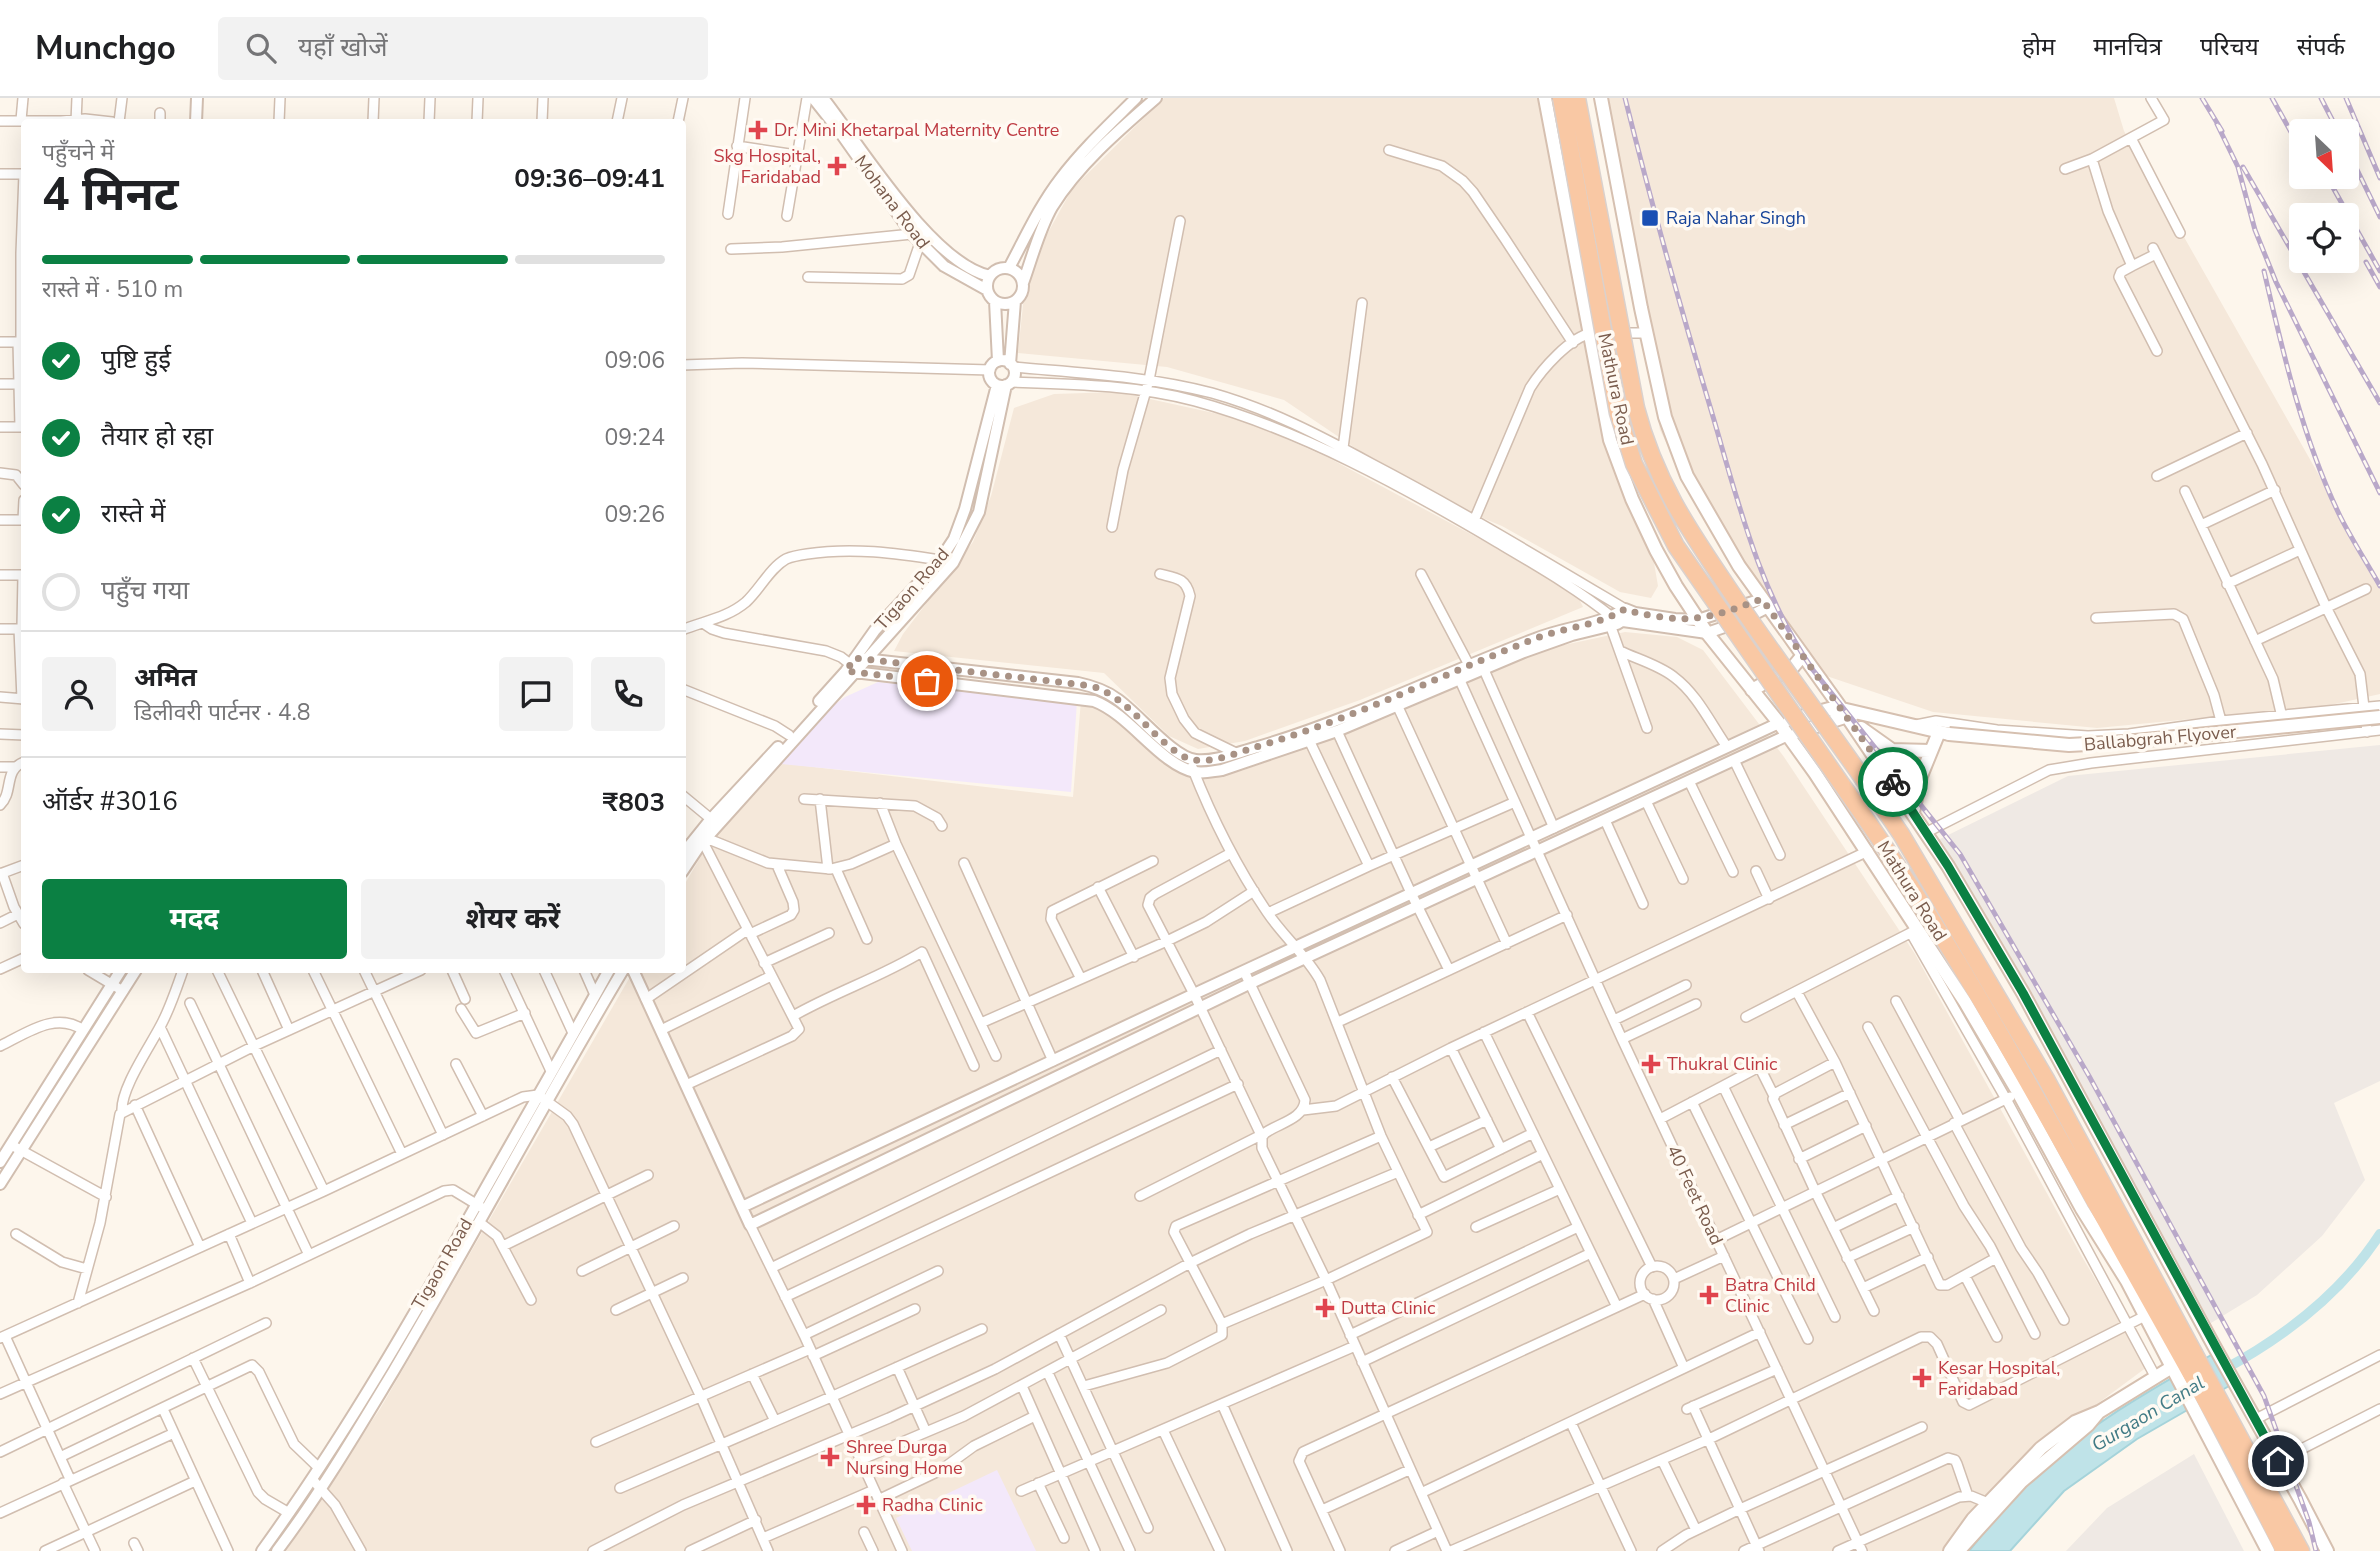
<!DOCTYPE html>
<html lang="hi">
<meta charset="utf-8">
<style>
body{margin:0;font-family:"Nunito Sans","Noto Sans Devanagari",sans-serif;background:#f2f2f2;color:#202124;height:100vh;display:flex;flex-direction:column;font-size:26px;white-space:nowrap}
*{box-sizing:border-box;margin:0}
p{font-size:23px;color:#757577}
.icon{flex:none;width:38px;height:38px;fill:none;stroke:currentColor;stroke-width:2;stroke-linecap:round;stroke-linejoin:round}
.map{position:relative;flex:1;overflow:hidden}
.details{position:absolute;left:21px;top:21px;width:665px;height:854px;display:flex;flex-direction:column;background:#fff;border-radius:7px;box-shadow:0 7px 28px #0002}
.details>*{flex:none}
.needle{width:46px;rotate:155deg}
.controls{position:absolute;left:2289px;top:21px;display:grid;gap:14px}
.controls a{display:grid;place-items:center;width:70px;height:70px;border-radius:7px;background:#fff;box-shadow:0 7px 28px #0002;font-size:35px}
.pin{position:absolute;display:grid;place-items:center;width:60px;height:60px;color:#fff;margin:-30px;border:4px solid #fff;border-radius:50%;box-shadow:0 2px 7px #0007}
.courier{position:absolute;display:grid;place-items:center;width:70px;height:70px;margin:-35px;border:5px solid #0b8043;border-radius:50%;background:#fff;color:#222;box-shadow:0 2px 9px #0007}
.headline em{font-style:normal;font-weight:700}
.headline div{display:flex;flex-direction:column-reverse}
.headline{display:flex;align-items:center;justify-content:space-between;height:119px;padding:0 21px}
h1{font-size:46px;font-weight:700;line-height:52px}
.bar{display:grid;grid-template-columns:repeat(4,1fr);gap:10px 7px;align-content:center;height:84px;padding:0 21px}
.bar i{height:9px;border-radius:5px;background:#e0e0e0}
.bar .selected{background:#0b8043}
.bar p{grid-column:span 4}
.line{display:flex;align-items:center;gap:18px;padding:0 21px;border-top:2px solid #e0e0e0}
.line div{flex:1}
.round{display:grid;place-items:center;flex:none;width:74px;height:74px;border-radius:7px;background:#f2f2f2}
ol{padding:0 21px;list-style:none}
li{display:flex;align-items:center;gap:21px;height:77px}
li p{margin-inline-start:auto}
li .icon{padding:7px;border-radius:50%;background:#0b8043;color:#fff;stroke-width:4}
li:last-child{color:#757577}
li i{width:38px;height:38px;border:4px solid #e0e0e0;border-radius:50%}
.button{display:flex;gap:14px;margin-top:auto;padding:14px 21px}
.button a{flex:1;height:80px;border-radius:7px;background:#0b8043;color:#fff;font-size:28px;font-weight:700;line-height:80px;text-align:center}
.button a+a{background:#f2f2f2;color:#202124}
header{display:flex;align-items:center;gap:42px;box-sizing:border-box;height:98px;padding:0 35px;background:#fff;border-bottom:2px solid #e0e0e0}
header strong{font-size:33px}
nav{display:flex;gap:38px;margin-inline-start:auto;font-size:24px}
.search{width:490px;height:63px;background:#f2f2f2;display:flex;align-items:center;gap:18px;box-sizing:border-box;padding:0 24px;border-radius:7px;color:#757577;font-size:26px}
.map>svg:first-child{display:block}
.residential{fill:#f5e8da}
.industrial{fill:#efe9e4}
.education{fill:#f3e8fa}
.water{fill:#bfe3e8;stroke:#a5d3da;stroke-width:2}
.lines{fill:none;stroke-linecap:round;stroke-linejoin:round}
.canal{stroke:#bfe3e8;stroke-width:10}
.minor-casing{stroke:#d1beb0;stroke-width:12}
.tertiary-casing{stroke:#d1beb0;stroke-width:14}
.secondary-casing{stroke:#d6c0b0;stroke-width:16}
.trunk-casing{stroke:#dad1cd;stroke-width:19}
.minor{stroke:#fff;stroke-width:9}
.tertiary{stroke:#fff;stroke-width:10}
.secondary{stroke:#fff;stroke-width:12}
.trunk{stroke:#f9c8a4;stroke-width:16}
.rail-casing{stroke:#b9a8c9;stroke-width:5}
.rail{stroke:#fffaf3;stroke-width:2.5;stroke-dasharray:8;stroke-linecap:butt}
.secondary-bridge-casing{stroke:#d6c0b0;stroke-width:16;stroke-linecap:butt}
.trunk-bridge-casing{stroke:#dad1cd;stroke-width:19;stroke-linecap:butt}
.secondary-bridge{stroke:#fff;stroke-width:12}
.trunk-bridge{stroke:#f9c8a4;stroke-width:16}
.done{stroke:#a89285;stroke-width:7;stroke-dasharray:0 12.6}
.route{stroke:#0b8043;stroke-width:9}
.health-dot{fill:#e0444e;stroke:#fffaf3;stroke-width:2.5}
.transit-dot{fill:#1a4fb4;stroke:#fffaf3;stroke-width:2.5}
.labels{text-anchor:middle;dominant-baseline:central;stroke-width:7;stroke-linejoin:round;paint-order:stroke}
.health-label{font-size:18px;fill:#be3a42;stroke:#fffaf3;text-anchor:start}
.street-label{font-size:18px;fill:#7a5c4d;stroke:#fffaf3}
.transit-label{font-size:18px;fill:#164399;stroke:#fffaf3;text-anchor:start}
.water-label{font-size:19px;font-style:italic;fill:#437c86;stroke:#fffaf3}
</style>
<header>
<strong>Munchgo</strong>
<div class="search"><svg class="icon" aria-label="search" viewBox="0 0 24 24"><circle cx="10" cy="10" r="6"/><path d="M15 15l6 6"/></svg>यहाँ खोजें</div>
<nav><a>होम</a><a>मानचित्र</a><a>परिचय</a><a>संपर्क</a></nav>
</header>
<div class="map">
<svg width="2380" height="1453" viewBox="0 0 2380 1453">
<rect width="100%" height="100%" fill="#fdf6ec"/>
<path class="residential" d="M1164,0H1540L1602,339L1624,398L1652,453L1658,488L1651,500L1620,494L1502,428L1422,395L1284,302L1167,269L1018,255L1024,197L1045,140L1072,91Z
M1598,0H2114L2124,33L2380,485V596L2326,608L2097,630L1933,614L1800,569L1695,404L1660,332Z
M1118,294L1241,321L1329,360L1575,492L1583,509L1360,602L1245,643L1198,651L1169,638L1104,575L894,553L903,536L973,444L991,398L1014,310L1054,296Z
M1625,534L1677,539L1703,552L1784,659L1915,856L2081,1157L2147,1269L2039,1349L1946,1453H283L380,1311L634,872H682L683,789L721,724L771,664L1073,699L1081,602L1105,610L1171,669L1203,681L1241,673L1386,620L1545,551Z"/>
<path class="industrial" d="M2380,647V983L2334,1005L2365,1082L2322,1138L2257,1197L2211,1225L1938,742L2068,678Z
M2194,1356L2244,1453H2066L2107,1410Z"/>
<path class="education" d="M878,584L1077,603L1071,694L781,666L812,623L845,599Z
M997,1372L1036,1453H912L896,1420Z"/>
<path class="water" d="M2218,1253L2236,1284L2137,1341L2064,1393L2010,1453H1969C1994,1422 2018,1393 2048,1366C2098,1320 2160,1287 2218,1253Z"/>
<g class="lines">
<path class="canal" d="M2221,1273C2283,1240 2341,1196 2380,1136"/>
<defs>
<path id="minor" d="M21,22L23,0
M0,23H61L85,21L112,24
M76,24L77,0
M119,24L122,0
M160,24V15
M279,24L280,0
M373,24L374,0
M429,24L430,0
M477,24L478,0
M542,24L543,0
M617,24L622,0
M678,24L683,0
M2131,40L2180,135
M737,48L796,57
M1389,52L1442,68L1463,83L1473,94L1505,141L1573,245
M2092,61L2108,113L2132,168L2121,174L2119,179L2157,253
M2065,71L2092,61L2164,22L2151,0
M0,76H24
M728,116L745,0
M787,118L807,0
M2153,150L2262,366L2326,509L2360,576L2367,634
M731,151L782,149L912,136
M2132,168L2156,156
M808,179L902,181L909,177L920,145
M1620,235H1646
M0,244H23
M18,244L20,329
M21,244V155L24,76
M682,267L742,265L990,272
M1013,269C1080,275 1147,278 1212,295C1269,311 1321,338 1372,366C1458,411 1541,461 1625,511
M1011,284C1072,286 1136,287 1195,303C1301,332 1402,388 1497,444C1537,468 1576,490 1612,519
M0,286H19
M0,329H24
M1343,350L1362,205
M0,375L16,377L24,387
M2157,378L2247,335
M2185,393L2273,581L2282,619
M0,422H24
M23,422L24,402
M1473,425L1530,290C1542,271 1570,239 1592,235
M2201,427L2275,392
M1112,429L1123,372L1149,282L1180,123
M1160,476C1176,480 1186,480 1190,498L1170,580L1172,596L1184,621L1195,635L1236,655
M1421,476L1469,567
M0,477H24
M2227,486L2300,452
M2096,520L2174,516L2183,521L2214,597L2221,623
M703,525L712,531L724,535L826,553L841,559L850,566
M0,531H19L22,528L23,477
M19,531L22,601
M682,532C704,523 727,520 746,504C760,491 770,470 786,461C793,458 800,457 807,456C852,449 896,455 940,462
M1612,532L1647,630
M2255,543L2366,491
M1620,553C1637,561 1659,567 1674,579C1697,596 1711,626 1727,649
M1481,565L1554,730
M1458,578L1622,941L1862,1453
M682,591L775,628L789,637
M0,599L24,601
M1398,609L1507,846
M1916,627L1936,623L1997,632L2088,638L2129,636L2221,623L2380,608
M1337,633L1411,795L1449,872
M0,636L24,637
M1309,642L1369,768
M1734,662L1780,757
M0,669H14
M1192,669C1212,720 1236,768 1267,814C1283,838 1306,857 1320,882L1381,1038L1427,1134L1326,1182L1222,1226
M1689,683L1733,774
M682,697L711,721
M804,701L915,708L937,720L942,728
M820,701L828,771
M1646,703L1683,781
M880,705L896,746L996,958
M0,707C14,694 3,672 24,664
M1605,722L1643,806
M1927,734L2049,672L2091,665L2380,632
M706,740L768,765L831,771L851,766L896,746
M1231,755L1155,796L1150,800L1148,807L1194,896L1261,1037
M964,765L1053,963
M836,771L867,841
M1756,773L1769,801
M2,775L14,809L24,826
M0,776L24,767
M1098,789L1134,859
M1268,815L1369,768L1515,704
M0,825L18,816
M1911,835L2006,1001L2155,1278
M750,836L791,817L794,812L793,804L777,767
M764,865L829,835
M0,871L24,860
M88,872L123,893
M217,872L324,1093
M262,872L289,932
M313,872L402,1056
M364,872L443,1037
M452,872L465,901
M504,872L551,973
M544,872L573,935
M584,872L595,897
M1244,873L1305,1002C1304,1021 1279,1025 1265,1035L1262,1039V1050L1326,1182L1447,1453
M1081,881L1051,821L1052,813L1153,763
M1797,894L1835,964L1940,1187H1947L1996,1160
M646,901L747,832
M1896,903L1960,1022
M190,905L309,1157
M461,911L476,935L525,915
M1527,914L1652,1169
M793,918C835,894 881,879 922,854L974,968
M1746,919L1916,832
M1614,922L1686,887
M1338,924L1567,817
M981,925L1167,843L1206,824L1254,793
M160,929L252,1125
M1868,929L1964,1108L1990,1148L2035,1236
M661,932L771,878
M1484,934L1617,1209
M1622,941L1696,906
M0,948C27,935 56,913 83,932
M1451,950L1501,1051
M1835,964L1776,995L1773,1001L1815,1093L1874,1213
M456,966L483,1018
M1392,979L1444,1079L1533,1035
M686,987L792,938L799,931L703,744
M1723,988L1757,970L1761,972L1774,998
M1692,1004L1808,1241
M135,1007L200,1149
M1303,1012L1336,1008L1451,950L1868,753
M122,1014C120,990 152,946 163,923C171,907 177,889 183,872
M1660,1021L1723,988L1835,1219
M1954,1025L2021,1150L2038,1175L2064,1222
M1784,1027L1850,995
M15,1049L106,1099
M1429,1049L1487,1022
M1799,1061L1866,1028
M1140,1098L1265,1035
M1418,1117L1543,1056
M479,1124L497,1138L531,1202
M750,1127L804,1237L902,1453
M1476,1129L1560,1091
M1833,1130L1899,1098
M16,1136L62,1164L87,1171
M229,1136L250,1185
M1716,1142L2010,999
M503,1148L648,1077
M1847,1160L1914,1129
M1640 1185a17 17 0 1 1 34 0a17 17 0 1 1-34 0Z
M771,1170L1221,952
M582,1173L674,1128
M1965,1178L1997,1239
M1674,1181L1724,1158
M1863,1190L1928,1159
M785,1199L1238,986
M1653,1201L1684,1270
M78,1205L100,1125L120,1016L254,948L421,872
M616,1212L683,1180
M1059,1236L1148,1430
M804,1237L938,1173
M1350,1237L1578,1129
M5,1238L70,1381
M0,1240L324,1093L523,999L538,997L567,1018L573,1026L700,1297L768,1453
M813,1258L915,1211
M193,1260L258,1394L265,1401L289,1415
M1362,1264L1591,1155
M897,1269L926,1334
M1048,1275L1130,1453
M752,1276L775,1323
M1022,1288L1095,1453
M1084,1288L1167,1265L1222,1237V1226L1174,1134L1176,1128L1381,1038
M0,1296L250,1185L444,1093L453,1092L481,1109
M1222,1306L1287,1453
M1693,1308L1759,1453
M163,1311L228,1453
M1687,1311L1777,1271
M2256,1321L2380,1257
M1571,1325L1631,1453
M1163,1332L1220,1453
M596,1344L810,1251
M0,1354L266,1225
M60,1359L252,1267L259,1274L294,1346L319,1370
M860,1362L964,1318L1161,1212
M1662,1362L1696,1432
M2278,1363L2380,1311
M312,1381L335,1407L361,1453
M63,1385L86,1434L195,1383
M1038,1385L1064,1440
M620,1390L831,1299L982,1231
M1021,1393L1355,1248
M1421,1395L1760,1234
M878,1402L941,1372L974,1348L1035,1318
M1322,1412L1409,1372
M0,1415L174,1335
M864,1434L873,1453
M763,1440L874,1392
M134,1445L138,1453
M45,1453L86,1434L95,1453
M593,1453L683,1407L889,1320L995,1271L1190,1165L1250,1136L1398,1074
M690,1453L756,1422
M1340,1453L1299,1363L1303,1354L1645,1196
M1395,1453L1438,1433
M1451,1453L1709,1341L1921,1239H1930L1937,1246L1963,1304L1969,1307L2145,1218
M1662,1453L1686,1437L1740,1411L1922,1329
M1744,1453L1948,1360L1955,1362L1957,1366L1968,1398
M1838,1453L1959,1399L1971,1398L1988,1405"/>
<path id="tertiary" d="M813,0L840,34L912,136L944,168L987,192
M823,0C860,47 932,166 990,178
M196,24L197,0
M987 188a18 18 0 1 1 36 0a18 18 0 1 1-36 0Z
M1009,170C1025,140 1040,107 1061,80C1083,51 1110,26 1136,0
M1023,185C1032,160 1039,132 1052,109C1078,67 1119,32 1156,0
M995,203L998,263
M989 275a13 13 0 1 1 26 0a13 13 0 1 1-26 0Z
M1010,266L1015,203
M1623,523L1707,535L1739,524L1768,509
M855,560L1078,585C1092,588 1105,592 1117,601C1138,615 1173,660 1196,662C1216,664 1238,654 1258,649C1353,621 1442,576 1535,541C1564,529 1598,528 1625,511L1635,515L1675,521L1698,522L1762,501
M846,573L1094,603C1131,617 1159,666 1195,674C1204,676 1213,673 1222,672L1337,633L1524,554L1572,537L1617,526L1635,515
M819,603L846,573L875,532L940,462L954,441L965,411L997,287
M682,757L711,721L778,649
M682,774L700,747L953,465L979,414L1006,287
M633,872L750,1127L1251,885L1788,637
M0,1064L121,872
M0,1086L136,872
M742,1109L1194,896L1779,625
M262,1453C348,1334 420,1207 492,1079C531,1010 571,941 609,872
M277,1453C320,1396 356,1335 393,1274C472,1141 544,1004 623,872"/>
<path id="secondary" d="M1545,0L1610,342L1632,401L1656,452L1676,488L1707,535L1779,625L1815,675L1965,904L2018,994L2082,1111L2127,1183L2268,1453
M1601,0L1641,210L1665,319L1687,378L1739,468L1848,620L1948,768L2023,895L2214,1248L2300,1401L2327,1453
M1752,592L1793,569L1803,557
M1790,622L1829,611H1842L1949,636
M1861,630L1892,652L1930,653
M1798,634L1854,616
M1913,714L1921,678L1939,634
M1962,1449L2021,1384L2088,1327L2098,1315
M1950,1453L1973,1421L2041,1350L2075,1324L2099,1314L2172,1269"/>
<path id="trunk" d="M1864,682L1901,736L2046,981L2301,1453
M1847,694C1945,832 2027,982 2110,1131C2169,1238 2231,1343 2284,1453"/>
</defs>
<use href="#minor" class="minor-casing"/>
<use href="#tertiary" class="tertiary-casing"/>
<use href="#secondary" class="secondary-casing"/>
<use href="#trunk" class="trunk-casing"/>
<use href="#minor" class="minor"/>
<use href="#tertiary" class="tertiary"/>
<use href="#secondary" class="secondary"/>
<use href="#trunk" class="trunk"/>
<defs>
<path id="rail" d="M1625,0C1652,108 1682,215 1714,322C1739,408 1761,497 1813,572L1960,756L2089,978L2264,1298L2309,1424L2316,1453
M2202,0L2222,33
M2272,0L2301,52
M2321,0L2338,33
M2346,0L2380,80
M2217,26L2238,69L2255,132L2276,184L2380,395
M2347,51L2380,119
M2243,69L2380,305
M2327,79L2380,173
M2366,164L2380,189
M2264,173C2283,255 2303,342 2340,418C2352,442 2367,465 2380,488"/>
</defs>
<use href="#rail" class="rail-casing"/>
<use href="#rail" class="rail"/>
<defs>
<path id="secondary-bridge" d="M1949,636L2069,647L2125,644L2380,619"/>
<path id="trunk-bridge" d="M1561,0L1618,315L1634,366L1676,448L1847,694
M1577,0L1636,310C1656,387 1693,438 1737,503C1778,563 1822,622 1864,682"/>
</defs>
<use href="#secondary-bridge" class="secondary-bridge-casing"/>
<use href="#trunk-bridge" class="trunk-bridge-casing"/>
<use href="#secondary-bridge" class="secondary-bridge"/>
<use href="#trunk-bridge" class="trunk-bridge"/>
</g>
<g class="lines">
<path class="done" d="M927,583L846,573L855,560L1092,588C1106,593 1117,600 1128,610C1145,624 1173,659 1194,662C1214,665 1237,655 1256,649C1352,621 1442,577 1534,541C1564,529 1598,528 1625,511C1637,516 1649,517 1662,519C1701,525 1726,514 1762,501L1893,684"/>
<path class="route" d="M1893,684L1948,768L2023,895L2278,1363"/>
</g>
<g class="health-dot">
<path d="M754.5 21.5h7v7h7v7h-7v7h-7v-7h-7v-7h7z"/>
<path d="M833.5 57.5h7v7h7v7h-7v7h-7v-7h-7v-7h7z"/>
<path d="M1647.5 955.5h7v7h7v7h-7v7h-7v-7h-7v-7h7z"/>
<path d="M1705.5 1186.5h7v7h7v7h-7v7h-7v-7h-7v-7h7z"/>
<path d="M1321.5 1199.5h7v7h7v7h-7v7h-7v-7h-7v-7h7z"/>
<path d="M1918.5 1269.5h7v7h7v7h-7v7h-7v-7h-7v-7h7z"/>
<path d="M826.5 1348.5h7v7h7v7h-7v7h-7v-7h-7v-7h7z"/>
<path d="M862.5 1396.5h7v7h7v7h-7v7h-7v-7h-7v-7h7z"/>
</g>
<rect class="transit-dot" x="1641" y="111" width="18" height="18" rx="3.5"/>
<g class="labels">
<g class="health-label">
<text x="774" y="32">Dr. Mini Khetarpal Maternity Centre</text>
<text x="821" y="58" text-anchor="end">Skg Hospital,<tspan x="821" dy="21">Faridabad</tspan></text>
<text x="1667" y="966">Thukral Clinic</text>
<text x="1725" y="1187">Batra Child<tspan x="1725" dy="21">Clinic</tspan></text>
<text x="1341" y="1210">Dutta Clinic</text>
<text x="1938" y="1270">Kesar Hospital,<tspan x="1938" dy="21">Faridabad</tspan></text>
<text x="846" y="1349">Shree Durga<tspan x="846" dy="21">Nursing Home</tspan></text>
<text x="882" y="1407">Radha Clinic</text>
</g>
<g class="street-label">
<text transform="translate(892 104) rotate(53)">Mohana Road</text>
<text transform="translate(1616 291) rotate(78)">Mathura Road</text>
<text transform="translate(912 491) rotate(-49)">Tigaon Road</text>
<text transform="translate(2160 640) rotate(-5)">Ballabgrah Flyover</text>
<text transform="translate(1912 793) rotate(58)">Mathura Road</text>
<text transform="translate(1695 1097) rotate(65)">40 Feet Road</text>
<text transform="translate(442 1166) rotate(-60)">Tigaon Road</text>
</g>
<g class="transit-label">
<text x="1666" y="120">Raja Nahar Singh</text>
</g>
<g class="water-label">
<text transform="translate(2148 1316) rotate(-31)">Gurgaon Canal</text>
</g>
</g>
</svg>
<div class="controls">
<a><svg class="needle" viewBox="-14 -14 28 28"><path d="M0-13l5 13h-10z" fill="#e53935"/><path d="M0 13l5-13h-10z" fill="#757577"/></svg></a>
<a><svg class="icon" aria-label="locate" viewBox="0 0 24 24"><circle cx="12" cy="12" r="6"/><path d="M12 2v4M12 18v4M2 12h4M18 12h4"/></svg></a>
</div>
<div class="pin" style="left:927px;top:583px;background:#ea580c"><svg class="icon" aria-label="bag" viewBox="0 0 24 24"><path d="M5 8h14l-1 12H6zM9 8a3 3 0 0 1 6 0"/></svg></div>
<div class="pin" style="left:2278px;top:1363px;background:#1f2937"><svg class="icon" aria-label="home" viewBox="0 0 24 24"><path d="M3 11l9-7 9 7M6 9v11h12V9"/></svg></div>
<div class="courier" style="left:1893px;top:684px"><svg class="icon" aria-label="bike" viewBox="0 0 24 24"><circle cx="6" cy="16" r="4"/><circle cx="18" cy="16" r="4"/><path d="M6 16l4-8h5l3 8M10 8l3 8H6M13 5h3"/></svg></div>
<section class="details">
<div class="headline"><div><h1>4 मिनट</h1><p>पहुँचने में</p></div><em>09:36–09:41</em></div>
<div class="bar"><i class="selected"></i><i class="selected"></i><i class="selected"></i><i></i><p>रास्ते में · 510 m</p></div>
<ol>
<li><svg class="icon" aria-label="check" viewBox="0 0 24 24"><path d="M5 12l5 5 9-10"/></svg>पुष्टि हुई<p>09:06</p></li>
<li><svg class="icon" aria-label="check" viewBox="0 0 24 24"><path d="M5 12l5 5 9-10"/></svg>तैयार हो रहा<p>09:24</p></li>
<li><svg class="icon" aria-label="check" viewBox="0 0 24 24"><path d="M5 12l5 5 9-10"/></svg>रास्ते में<p>09:26</p></li>
<li><i></i>पहुँच गया</li>
</ol>
<div class="line" style="height:126px"><a class="round"><svg class="icon" aria-label="person" viewBox="0 0 24 24"><circle cx="12" cy="8" r="4"/><path d="M4 21q1-7 8-7t8 7"/></svg></a><div><b>अमित</b><p>डिलीवरी पार्टनर · 4.8</p></div><a class="round"><svg class="icon" aria-label="chat" viewBox="0 0 24 24"><path d="M4 5h16v11H9l-5 4z"/></svg></a><a class="round"><svg class="icon" aria-label="phone" viewBox="0 0 24 24"><path d="M5 4h4l2 5-3 2q2 4 5 5l2-3 5 2v4C11 20 4 13 5 4z"/></svg></a></div>
<div class="line" style="height:91px"><div>ऑर्डर #3016</div><b>₹803</b></div>
<div class="button"><a>मदद</a><a>शेयर करें</a></div>
</section>
</div>
